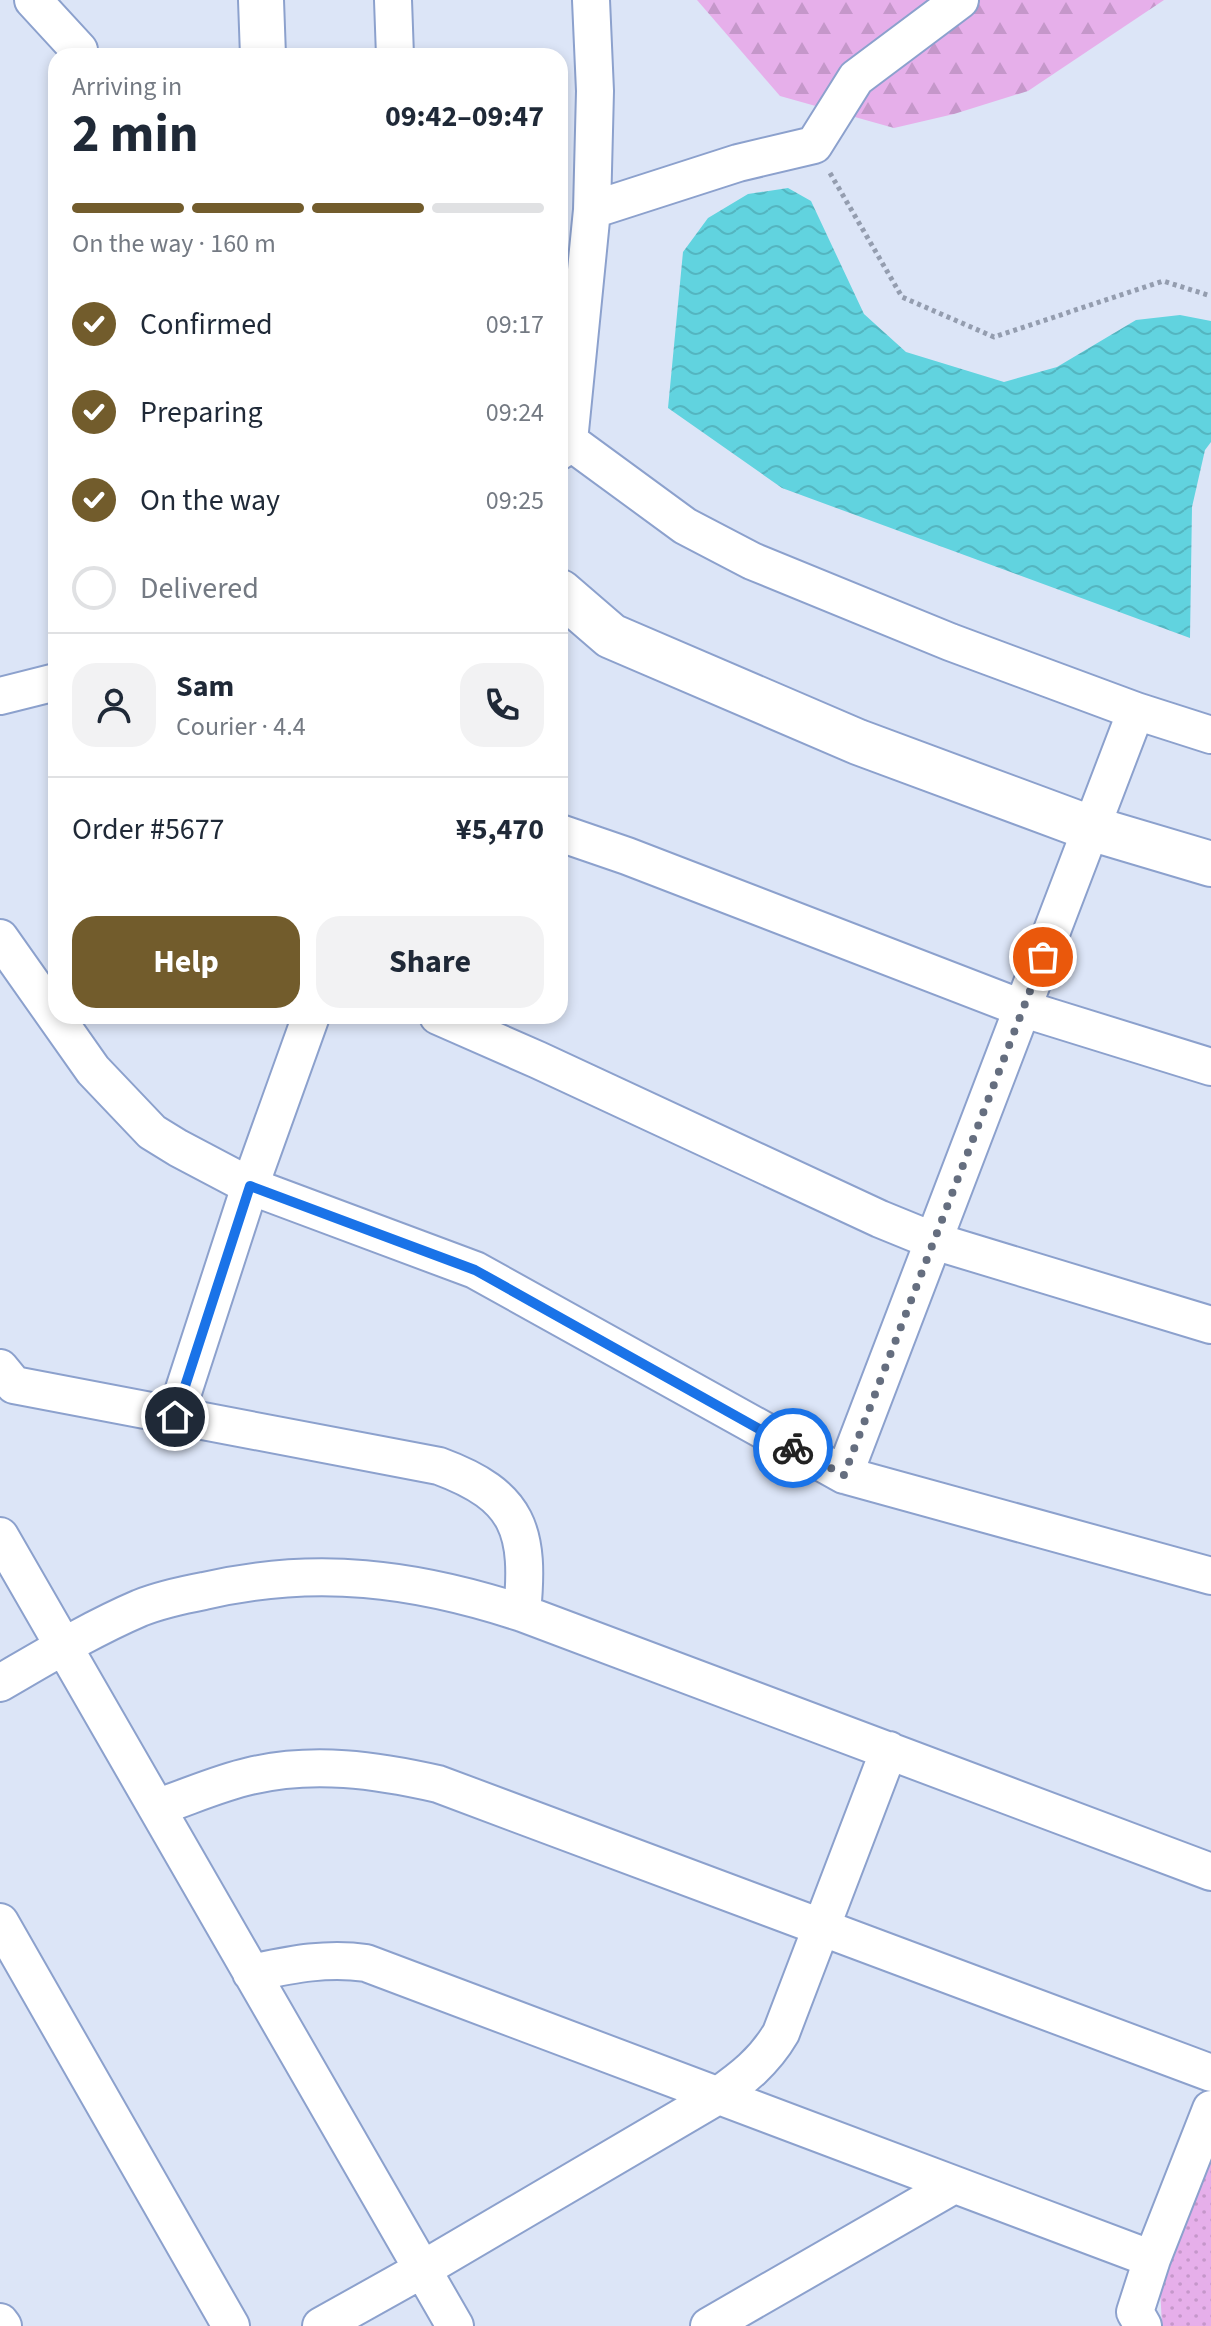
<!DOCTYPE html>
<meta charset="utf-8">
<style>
body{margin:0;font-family:"Source Sans 3",sans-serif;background:#f2f2f3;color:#1f2937;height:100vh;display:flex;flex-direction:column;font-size:30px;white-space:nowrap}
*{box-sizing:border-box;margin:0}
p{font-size:26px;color:#747a83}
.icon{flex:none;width:44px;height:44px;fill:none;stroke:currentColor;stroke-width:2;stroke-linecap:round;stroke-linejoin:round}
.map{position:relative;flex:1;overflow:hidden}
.side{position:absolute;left:48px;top:48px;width:520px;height:976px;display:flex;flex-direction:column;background:#fff;border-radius:24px;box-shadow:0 4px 12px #0003}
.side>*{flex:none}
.pin{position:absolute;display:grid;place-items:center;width:68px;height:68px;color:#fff;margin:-34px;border:4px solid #fff;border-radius:50%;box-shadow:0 2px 8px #0007}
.courier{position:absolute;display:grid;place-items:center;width:80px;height:80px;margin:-40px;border:6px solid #1a73e8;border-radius:50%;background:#fff;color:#222;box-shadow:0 2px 10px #0007}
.overview em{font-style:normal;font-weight:700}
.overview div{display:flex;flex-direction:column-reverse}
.overview{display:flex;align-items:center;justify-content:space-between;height:136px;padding:0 24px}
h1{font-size:52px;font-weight:700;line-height:60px}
.bar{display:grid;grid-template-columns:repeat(4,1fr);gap:12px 8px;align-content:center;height:96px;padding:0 24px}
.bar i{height:10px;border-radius:6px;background:#e0e1e3}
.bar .active{background:#725c2c}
.bar p{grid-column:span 4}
.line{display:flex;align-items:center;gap:20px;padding:0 24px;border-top:2px solid #e0e1e3}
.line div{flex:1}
.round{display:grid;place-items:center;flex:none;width:84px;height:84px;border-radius:24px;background:#f2f2f3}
ol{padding:0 24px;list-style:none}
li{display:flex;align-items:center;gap:24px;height:88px}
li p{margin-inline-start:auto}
li .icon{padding:8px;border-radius:50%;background:#725c2c;color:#fff;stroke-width:4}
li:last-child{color:#747a83}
li i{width:44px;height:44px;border:4px solid #e0e1e3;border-radius:50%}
.cta{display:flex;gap:16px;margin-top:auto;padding:16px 24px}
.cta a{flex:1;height:92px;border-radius:24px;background:#725c2c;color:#fff;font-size:32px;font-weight:700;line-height:92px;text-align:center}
.cta a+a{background:#f2f2f3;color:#1f2937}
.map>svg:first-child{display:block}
.grass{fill:url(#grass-dots)}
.forest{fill:url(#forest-firs)}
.water{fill:url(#water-waves)}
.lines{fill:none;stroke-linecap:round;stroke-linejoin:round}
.minor-casing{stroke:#8ca1cd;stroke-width:40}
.tertiary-casing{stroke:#8ca1cd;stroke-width:48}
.path{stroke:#949daf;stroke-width:5;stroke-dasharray:4 4;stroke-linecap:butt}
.minor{stroke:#fff;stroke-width:36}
.tertiary{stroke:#fff;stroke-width:44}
.done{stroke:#656e7f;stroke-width:8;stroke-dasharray:0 14.4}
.route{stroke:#1a73e8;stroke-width:10}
</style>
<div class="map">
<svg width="1211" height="2326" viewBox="0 0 1211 2326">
<defs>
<pattern id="grass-dots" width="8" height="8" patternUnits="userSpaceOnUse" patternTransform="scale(2)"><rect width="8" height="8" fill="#e6afea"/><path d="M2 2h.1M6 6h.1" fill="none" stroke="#c597ca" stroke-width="1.8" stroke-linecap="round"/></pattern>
<pattern id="forest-firs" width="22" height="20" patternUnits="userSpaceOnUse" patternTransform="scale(2)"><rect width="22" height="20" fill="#e6afea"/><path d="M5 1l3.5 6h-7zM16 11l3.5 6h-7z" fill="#c597ca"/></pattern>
<pattern id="water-waves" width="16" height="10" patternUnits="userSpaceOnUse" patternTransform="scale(2)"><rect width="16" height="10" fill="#61d3df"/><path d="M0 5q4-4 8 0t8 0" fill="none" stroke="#54b5c0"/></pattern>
</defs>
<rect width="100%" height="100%" fill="#dce5f7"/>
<path class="grass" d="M1211,2152V2326H1162L1160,2287Z"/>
<path class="forest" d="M697,0H1164L1028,91L954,114L894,128L780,96Z"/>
<path class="water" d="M788,188L811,201L864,314L906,352L1004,382L1057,367L1136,320L1180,315L1211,321V442L1205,450L1192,507L1190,638L782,488L668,408L683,252L708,218L748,194Z"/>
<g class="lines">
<defs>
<path id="minor" d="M33,0L79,50V56
M393,0L395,56
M592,210L738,163L814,145L856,78L960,0
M560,429L569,441L685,526L752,561L950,642L1136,711L1211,735
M560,451L569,441L592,210L595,91L591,0
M0,696L56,682
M560,833L627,856L1024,1009L1211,1067
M0,938L93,1070L152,1132L178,1148L250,1186L475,1270L844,1475L1211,1576
M438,1016L538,1060L880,1219L934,1241L1211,1325
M0,1368L14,1385L439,1466C520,1496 530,1531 522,1613
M175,1417L250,1186L311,1016
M844,1475L1136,711
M0,1536L455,2326
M0,1683C45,1657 91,1629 140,1608C160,1600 183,1595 204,1591C316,1565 415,1578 522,1613L1211,1872
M158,1807C188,1797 219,1783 250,1776C314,1761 376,1770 438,1784L1211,2073
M0,1922L231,2326
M251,1973C290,1965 326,1957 366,1963L1152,2259
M0,2322L3,2326
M321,2326L423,2269L716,2097C743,2078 764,2062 781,2033L889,1750
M709,2326L954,2185
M1143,2326L1135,2312L1152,2259L1211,2109"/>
<path id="tertiary" d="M261,0L263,56
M560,592L611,636L858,742L1090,828L1211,864"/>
</defs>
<use href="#minor" class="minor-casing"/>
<use href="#tertiary" class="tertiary-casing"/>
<path class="path" d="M830,173L902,297L994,337L1163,281L1211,296"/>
<use href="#minor" class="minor"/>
<use href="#tertiary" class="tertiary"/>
</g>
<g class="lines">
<path class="done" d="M793,1448L844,1475L1043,957"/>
<path class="route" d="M175,1417L250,1186L475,1270L793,1448"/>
</g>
</svg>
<div class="pin" style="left:1043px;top:957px;background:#ea580c"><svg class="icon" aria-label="bag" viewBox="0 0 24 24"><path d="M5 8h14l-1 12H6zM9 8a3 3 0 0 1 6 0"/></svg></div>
<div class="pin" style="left:175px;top:1417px;background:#1f2937"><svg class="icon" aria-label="home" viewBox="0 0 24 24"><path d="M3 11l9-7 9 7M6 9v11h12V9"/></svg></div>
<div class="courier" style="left:793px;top:1448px"><svg class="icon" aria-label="bike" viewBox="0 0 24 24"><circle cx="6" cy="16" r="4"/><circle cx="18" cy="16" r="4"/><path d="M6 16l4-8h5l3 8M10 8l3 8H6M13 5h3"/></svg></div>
<section class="side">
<div class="overview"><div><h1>2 min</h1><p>Arriving in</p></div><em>09:42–09:47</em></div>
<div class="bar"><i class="active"></i><i class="active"></i><i class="active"></i><i></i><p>On the way · 160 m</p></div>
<ol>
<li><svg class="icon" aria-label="check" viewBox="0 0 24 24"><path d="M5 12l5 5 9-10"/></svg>Confirmed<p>09:17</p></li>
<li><svg class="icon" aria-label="check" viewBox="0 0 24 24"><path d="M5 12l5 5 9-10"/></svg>Preparing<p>09:24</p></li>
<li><svg class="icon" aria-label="check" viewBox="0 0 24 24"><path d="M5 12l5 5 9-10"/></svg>On the way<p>09:25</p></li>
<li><i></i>Delivered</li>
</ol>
<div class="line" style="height:144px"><a class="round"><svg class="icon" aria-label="person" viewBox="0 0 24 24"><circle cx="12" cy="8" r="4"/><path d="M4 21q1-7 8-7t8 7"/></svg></a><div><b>Sam</b><p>Courier · 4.4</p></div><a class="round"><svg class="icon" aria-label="phone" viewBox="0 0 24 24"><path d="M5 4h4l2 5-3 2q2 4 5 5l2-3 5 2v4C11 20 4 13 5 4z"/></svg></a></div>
<div class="line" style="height:104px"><div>Order #5677</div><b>¥5,470</b></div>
<div class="cta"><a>Help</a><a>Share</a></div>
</section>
</div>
